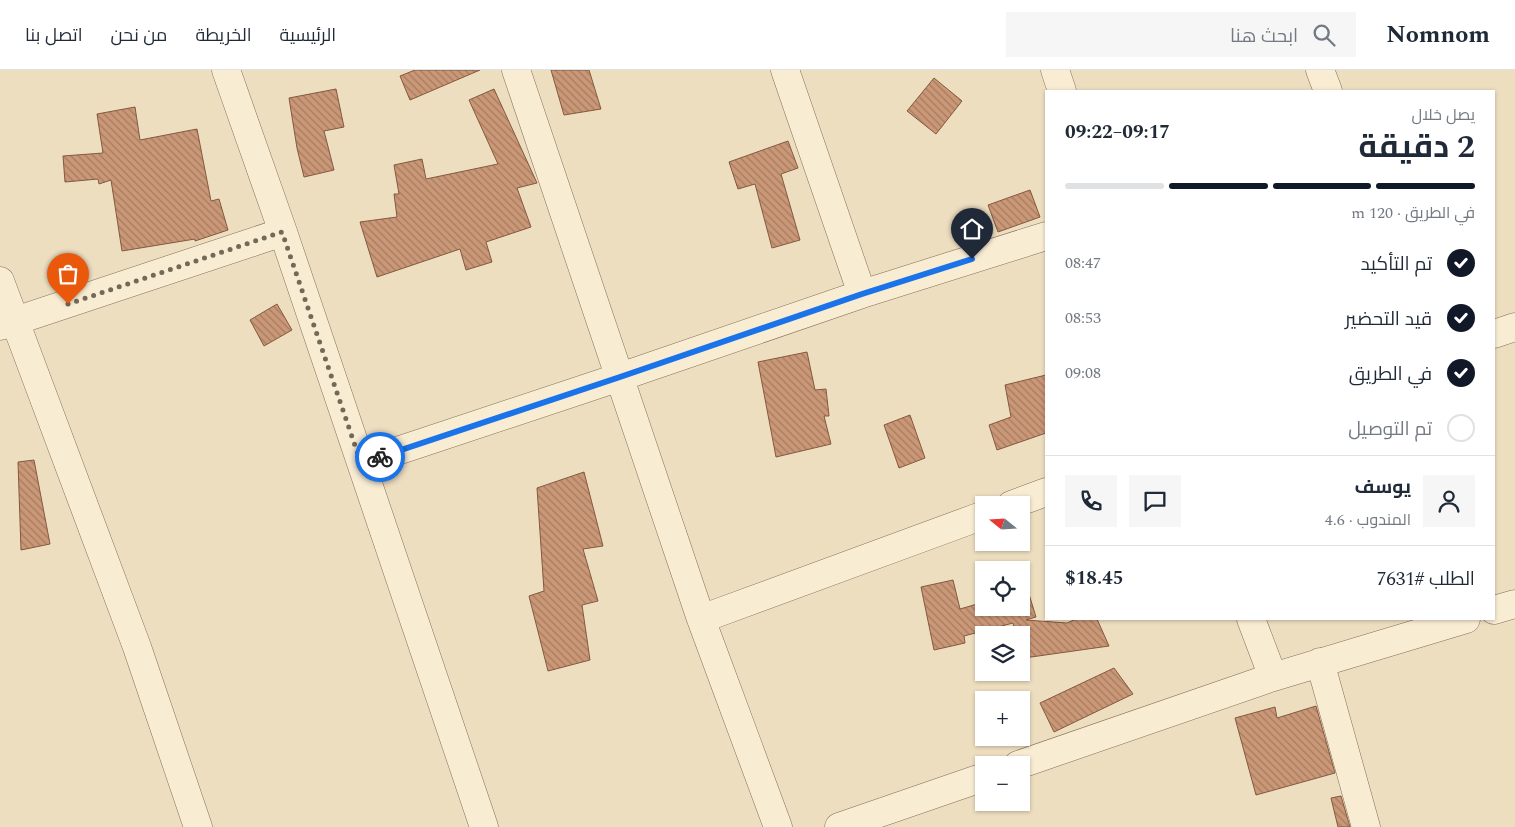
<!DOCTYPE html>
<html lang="ar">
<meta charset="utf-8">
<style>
body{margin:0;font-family:Spectral,Cairo,serif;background:#f6f6f7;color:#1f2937;direction:rtl;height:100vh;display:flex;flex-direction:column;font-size:19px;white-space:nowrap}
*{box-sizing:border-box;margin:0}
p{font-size:16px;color:#747a83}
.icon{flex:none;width:28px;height:28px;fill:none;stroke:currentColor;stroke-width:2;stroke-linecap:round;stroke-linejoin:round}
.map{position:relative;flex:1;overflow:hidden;direction:ltr}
.drawer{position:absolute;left:1045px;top:20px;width:450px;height:530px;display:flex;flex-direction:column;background:#fff;border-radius:0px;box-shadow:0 1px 4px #0004;direction:rtl}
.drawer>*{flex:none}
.needle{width:32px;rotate:288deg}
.controls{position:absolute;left:975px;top:426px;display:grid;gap:10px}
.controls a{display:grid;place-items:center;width:55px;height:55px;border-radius:0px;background:#fff;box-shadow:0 1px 4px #0004;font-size:25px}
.pin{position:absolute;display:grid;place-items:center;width:42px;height:42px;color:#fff;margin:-51px -21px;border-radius:50% 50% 50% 0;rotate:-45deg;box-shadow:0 0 5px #0007}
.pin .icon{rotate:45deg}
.courier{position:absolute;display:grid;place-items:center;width:50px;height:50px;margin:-25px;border:4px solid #1a73e8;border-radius:50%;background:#fff;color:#222;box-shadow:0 1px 6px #0007}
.headline em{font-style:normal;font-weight:700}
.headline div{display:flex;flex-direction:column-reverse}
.headline{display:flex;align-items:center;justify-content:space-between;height:85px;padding:0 20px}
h1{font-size:32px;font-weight:700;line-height:38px}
.bar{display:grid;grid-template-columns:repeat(4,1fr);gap:8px 5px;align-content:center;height:60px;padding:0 20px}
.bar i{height:6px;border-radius:4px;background:#e0e1e3}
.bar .on{background:#111827}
.bar p{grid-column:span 4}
.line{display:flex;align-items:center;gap:12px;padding:0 20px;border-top:1px solid #e0e1e3}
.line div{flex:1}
.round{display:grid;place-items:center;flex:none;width:52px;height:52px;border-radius:0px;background:#f6f6f7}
ol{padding:0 20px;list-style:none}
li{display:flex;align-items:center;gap:15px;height:55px}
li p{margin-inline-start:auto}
li .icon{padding:5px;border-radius:50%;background:#111827;color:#fff;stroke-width:4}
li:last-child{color:#747a83}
li i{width:28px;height:28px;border:2px solid #e0e1e3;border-radius:50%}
header{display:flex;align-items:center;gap:30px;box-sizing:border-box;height:70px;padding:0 25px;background:#fff;border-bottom:1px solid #e0e1e3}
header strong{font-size:24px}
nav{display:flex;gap:28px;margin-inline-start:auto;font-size:18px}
.search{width:350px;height:45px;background:#f6f6f7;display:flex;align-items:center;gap:12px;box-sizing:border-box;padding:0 18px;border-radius:0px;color:#747a83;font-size:19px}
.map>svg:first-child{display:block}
.building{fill:url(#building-back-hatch);stroke:#84593f}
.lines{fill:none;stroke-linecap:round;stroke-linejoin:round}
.street-casing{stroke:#856f59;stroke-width:29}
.street{stroke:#f8ecd3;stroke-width:28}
.done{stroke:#756856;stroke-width:5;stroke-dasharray:0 9}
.route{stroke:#1a73e8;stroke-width:6}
</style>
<header>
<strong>Nomnom</strong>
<div class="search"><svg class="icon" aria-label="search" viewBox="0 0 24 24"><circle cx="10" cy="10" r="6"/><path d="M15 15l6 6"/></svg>ابحث هنا</div>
<nav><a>الرئيسية</a><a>الخريطة</a><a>من نحن</a><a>اتصل بنا</a></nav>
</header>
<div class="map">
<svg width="1515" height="757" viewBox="0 0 1515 757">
<defs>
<pattern id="building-back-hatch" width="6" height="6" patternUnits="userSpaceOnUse" patternTransform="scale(1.25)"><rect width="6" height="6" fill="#ca9777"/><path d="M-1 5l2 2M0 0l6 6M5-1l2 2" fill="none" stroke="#a57b61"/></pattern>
</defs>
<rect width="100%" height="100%" fill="#eddec0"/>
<path class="building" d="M415,0H480L410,30L400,6Z
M551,0H589L601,39L564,45Z
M934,8L962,31L936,64L907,41Z
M336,19L344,57L324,61L334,100L304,107L297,78L289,28Z
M494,19L537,113L517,118L531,157L486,172L492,192L466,200L460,179L377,207L360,152L397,147L394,124H399L394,95L422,89L426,109L498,94L469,30Z
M135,37L140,70L197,59L211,131L219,129L228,160L195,171V169L122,181L111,110L99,114L98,109L65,112L63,86L103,83L97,44Z
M788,71L798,98L781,104L800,170L772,178L755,114L738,119L729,92Z
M1030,120L1040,147L998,162L988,135Z
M277,234L292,260L264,276L250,250Z
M807,282L815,320L826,319L829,346H824L831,374L776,387L758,292Z
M1046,305V363L997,380L989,355L1011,347L1005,315Z
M910,345L925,388L899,398L884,355Z
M34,390L50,474L21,480L18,392Z
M584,402L603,476L583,479L598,531L582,535L590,590L548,601L529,526L544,521L537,418Z
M953,510L960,539L984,532V538H1021V523L1028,521L1036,547L1026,550L1067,553L1076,549H1097L1109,576L1024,588L1021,580V565H1016L1013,553L964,566L965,573L934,580L921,517Z
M1114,598L1133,624L1054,662L1040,633Z
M1316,636L1335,703L1256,725L1235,648L1275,637L1277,648Z
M1341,726L1350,757H1338L1331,728Z"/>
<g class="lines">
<defs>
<path id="street" d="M226,0L283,162L484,757
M516,0L701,549L778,757
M785,0L862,224
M1055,0L1062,21
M1320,0L1328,21
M0,211L137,577L198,757
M0,256L283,162
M1494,264L1515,257
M361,393L620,307L862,224L1046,166
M1011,435L1046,422
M1494,540L1515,534
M701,549L984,445
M1251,549L1273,607
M1320,592L1366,757
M1018,695L1273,607L1466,549
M839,757L984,707"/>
</defs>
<use href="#street" class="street-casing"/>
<use href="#street" class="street"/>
</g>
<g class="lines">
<path class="done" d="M68,234L282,162L361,393L380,387"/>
<path class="route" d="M380,387L620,307L862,224L972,189"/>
</g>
</svg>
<div class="controls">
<a><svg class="needle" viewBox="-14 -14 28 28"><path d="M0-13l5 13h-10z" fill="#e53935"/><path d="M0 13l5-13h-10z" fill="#747a83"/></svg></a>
<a><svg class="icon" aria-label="locate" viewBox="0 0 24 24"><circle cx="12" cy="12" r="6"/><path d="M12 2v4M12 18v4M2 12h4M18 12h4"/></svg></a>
<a><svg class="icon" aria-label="layers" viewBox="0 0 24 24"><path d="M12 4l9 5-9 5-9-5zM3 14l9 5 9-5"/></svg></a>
<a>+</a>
<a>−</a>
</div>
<div class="pin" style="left:68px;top:234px;background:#ea580c"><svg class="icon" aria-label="bag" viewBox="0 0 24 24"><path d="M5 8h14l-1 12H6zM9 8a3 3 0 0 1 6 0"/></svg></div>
<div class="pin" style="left:972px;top:189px;background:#1f2937"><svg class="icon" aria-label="home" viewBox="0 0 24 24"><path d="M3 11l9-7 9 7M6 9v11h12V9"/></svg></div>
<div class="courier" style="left:380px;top:387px"><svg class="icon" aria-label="bike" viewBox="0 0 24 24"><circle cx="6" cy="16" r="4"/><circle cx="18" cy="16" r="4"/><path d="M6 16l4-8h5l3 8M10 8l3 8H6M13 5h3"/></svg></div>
<section class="drawer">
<div class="headline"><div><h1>2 دقيقة</h1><p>يصل خلال</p></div><em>09:17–09:22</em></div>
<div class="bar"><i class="on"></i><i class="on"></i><i class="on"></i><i></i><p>في الطريق · 120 m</p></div>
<ol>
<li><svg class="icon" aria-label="check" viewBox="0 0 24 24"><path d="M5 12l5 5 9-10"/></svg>تم التأكيد<p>08:47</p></li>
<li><svg class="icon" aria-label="check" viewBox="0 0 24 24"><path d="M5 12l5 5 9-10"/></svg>قيد التحضير<p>08:53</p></li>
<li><svg class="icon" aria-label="check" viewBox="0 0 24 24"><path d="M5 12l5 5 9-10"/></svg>في الطريق<p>09:08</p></li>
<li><i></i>تم التوصيل</li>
</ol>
<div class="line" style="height:90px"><a class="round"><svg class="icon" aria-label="person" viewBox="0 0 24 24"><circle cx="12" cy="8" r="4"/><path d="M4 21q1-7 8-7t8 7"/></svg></a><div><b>يوسف</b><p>المندوب · 4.6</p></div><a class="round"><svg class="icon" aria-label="chat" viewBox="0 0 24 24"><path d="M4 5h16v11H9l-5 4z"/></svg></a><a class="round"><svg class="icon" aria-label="phone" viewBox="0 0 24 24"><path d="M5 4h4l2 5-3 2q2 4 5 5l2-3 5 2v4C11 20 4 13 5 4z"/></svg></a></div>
<div class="line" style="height:65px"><div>الطلب #7631</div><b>$18.45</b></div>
</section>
</div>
